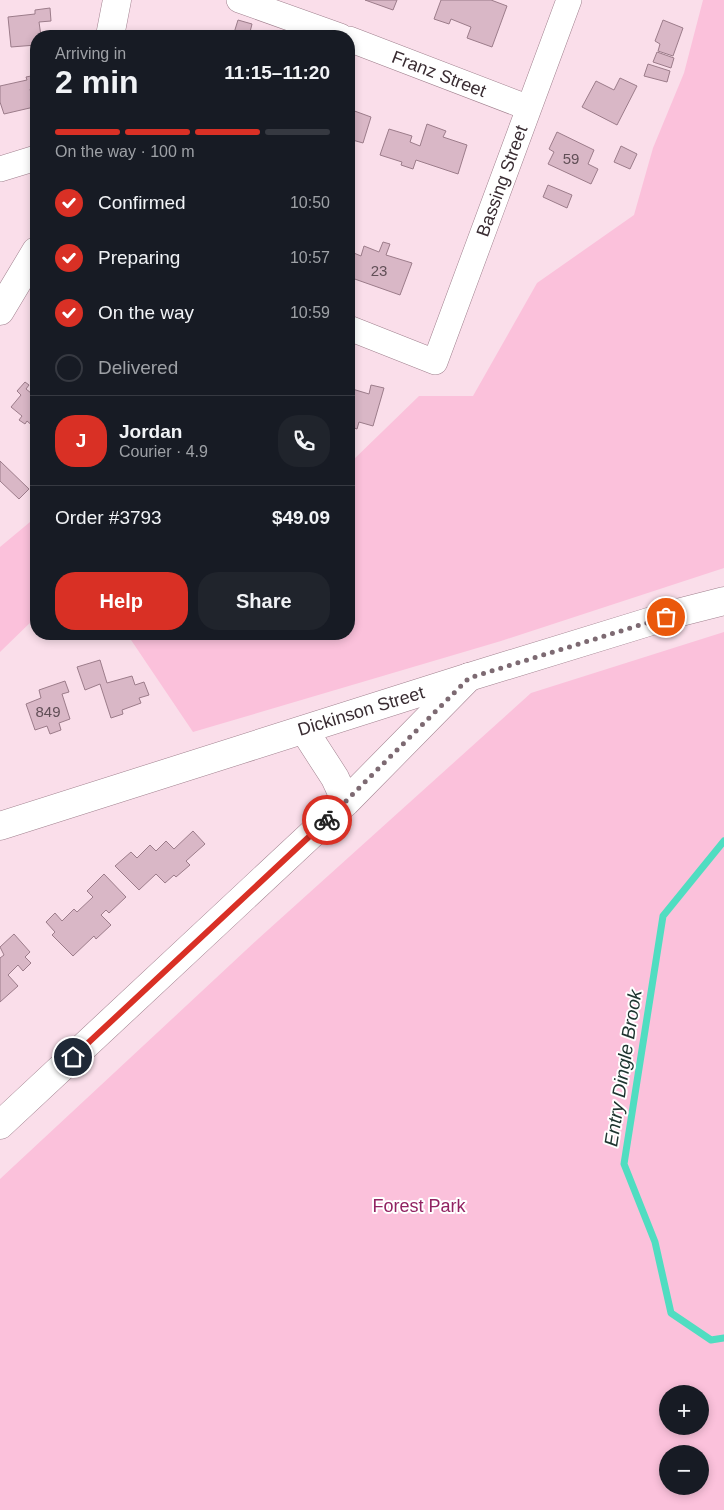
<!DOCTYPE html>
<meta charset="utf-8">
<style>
body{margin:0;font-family:Arial,sans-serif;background:#20242c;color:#f1f3f6;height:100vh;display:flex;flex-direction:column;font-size:19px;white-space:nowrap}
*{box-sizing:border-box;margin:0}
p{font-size:16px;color:#9ea1a6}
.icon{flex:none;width:28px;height:28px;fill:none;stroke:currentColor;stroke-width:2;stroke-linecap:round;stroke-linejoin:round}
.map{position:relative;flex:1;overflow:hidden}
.sheet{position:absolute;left:30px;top:30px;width:325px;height:610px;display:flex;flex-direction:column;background:#171b24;border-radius:20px;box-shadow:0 2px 8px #0003}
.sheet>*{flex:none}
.buttons{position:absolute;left:659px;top:1385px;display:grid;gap:10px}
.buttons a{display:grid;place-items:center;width:50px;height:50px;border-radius:50%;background:#171b24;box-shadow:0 2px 8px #0003;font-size:25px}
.pin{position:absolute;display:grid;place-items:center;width:42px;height:42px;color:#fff;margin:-21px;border:2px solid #fff;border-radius:50%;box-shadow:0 1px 5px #0007}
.courier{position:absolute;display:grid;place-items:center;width:50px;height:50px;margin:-25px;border:4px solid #d93025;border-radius:50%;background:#fff;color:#222;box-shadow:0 1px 6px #0007}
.overview em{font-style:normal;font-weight:700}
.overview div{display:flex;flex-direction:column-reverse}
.overview{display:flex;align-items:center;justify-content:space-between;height:85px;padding:0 25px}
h1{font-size:32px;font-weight:700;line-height:38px}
.bar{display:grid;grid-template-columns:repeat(4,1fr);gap:8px 5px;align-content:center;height:60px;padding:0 25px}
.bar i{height:6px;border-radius:4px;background:#363941}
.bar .on{background:#d93025}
.bar p{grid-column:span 4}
.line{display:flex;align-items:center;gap:12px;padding:0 25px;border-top:1px solid #363941}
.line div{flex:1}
.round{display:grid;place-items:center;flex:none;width:52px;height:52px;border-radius:20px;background:#20242c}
ol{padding:0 25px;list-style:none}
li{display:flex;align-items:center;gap:15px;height:55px}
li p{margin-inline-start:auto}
li .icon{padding:5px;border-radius:50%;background:#d93025;color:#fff;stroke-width:4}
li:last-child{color:#9ea1a6}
li i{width:28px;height:28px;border:2px solid #363941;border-radius:50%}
.primary-button{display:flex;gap:10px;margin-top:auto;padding:10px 25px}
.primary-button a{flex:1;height:58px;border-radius:20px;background:#d93025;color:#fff;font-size:20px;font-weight:700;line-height:58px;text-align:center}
.primary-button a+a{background:#20242c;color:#f1f3f6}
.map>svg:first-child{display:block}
.green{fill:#fbc1db;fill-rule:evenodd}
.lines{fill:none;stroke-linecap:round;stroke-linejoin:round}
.stream{stroke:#50ddc1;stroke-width:7}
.building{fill:#d9b7c6;stroke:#9c7c8a}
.minor-casing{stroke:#a0808e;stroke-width:26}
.tertiary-casing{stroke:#a0808e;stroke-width:29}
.secondary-casing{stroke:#a0808e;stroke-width:29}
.minor{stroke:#fff;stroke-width:25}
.tertiary{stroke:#fff;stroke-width:28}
.secondary{stroke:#fff;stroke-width:28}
.done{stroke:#7d6a72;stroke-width:5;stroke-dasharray:0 9}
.route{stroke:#d93025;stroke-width:6}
.labels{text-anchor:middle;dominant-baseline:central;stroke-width:4;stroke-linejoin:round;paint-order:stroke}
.number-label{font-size:15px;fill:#614f57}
.street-label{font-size:18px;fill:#392c32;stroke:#fff}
.park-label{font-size:18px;fill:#912362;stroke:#fff}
.water-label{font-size:19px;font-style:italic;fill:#1d342f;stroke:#fff}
</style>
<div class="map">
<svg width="724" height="1510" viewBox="0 0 724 1510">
<rect width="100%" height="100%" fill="#fadeea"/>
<path class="green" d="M703,0H724V568L501,641L193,732L127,634H349V464L419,396H473L537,283L634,215L653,148L684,73Z
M36,517V617L0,652V547Z
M724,632V1510H0V1179L258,939L531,693ZM668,1394H700V1426H668ZM668,1454H700V1486H668Z"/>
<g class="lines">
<path class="stream" d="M724,841L663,916L624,1164L655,1242L671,1313L711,1340L724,1338"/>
</g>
<path class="building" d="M365,0H397L393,10Z
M441,0H491L507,6L492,47L467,38L471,27L451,19L449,24L434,19Z
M50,8L51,21L39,22L41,36H36V45L11,47L8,17L35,14V10Z
M238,20L252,24L249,36H233Z
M663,20L683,28L673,56L658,51L660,44L655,41Z
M657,52L674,58L671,68L653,62Z
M648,64L670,71L667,82L644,76Z
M36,75V88L30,89L34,107L4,114L0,102V86L27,80L26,77Z
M620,78L637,86L617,125L582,107L596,81L614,90Z
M349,109L371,117L363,143L349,139Z
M427,124L446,131L443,137L467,145L458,174L416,160L413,169L401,165L402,162L380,155L389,129L412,136L410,142L420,146Z
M557,132L594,150L588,164L598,169L591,184L548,164L554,152L549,149Z
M621,146L637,154L630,169L614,162Z
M548,185L572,195L567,208L543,197Z
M383,242L390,244L386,255L412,263L400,295L349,277V251L361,256L364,246L379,252Z
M25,382L29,385L26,389L31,393L36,388L35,428L27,421L25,424L19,420L22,416L11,407L21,395L17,391Z
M371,385L384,388L373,426L359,422L357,429L349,426V388L369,394Z
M0,461L29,489L19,499L0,481Z
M100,660L107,683L132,676L135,685L144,682L149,695L139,698L141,703L122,710L123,714L111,718L100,684L85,690L77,667Z
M65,681L69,692L62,694L70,719L59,723L61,730L50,734L47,726L35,730L26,704L41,698L39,690Z
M193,831L205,844L186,861L190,865L176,877L174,875L165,883L156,874L139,890L115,866L131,852L137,858L150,845L156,851L166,841L174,849Z
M104,874L126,897L109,913L106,910L101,915L111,925L96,939L94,936L73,956L52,935L55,932L46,922L55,913L62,921L74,909L77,912L93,897L87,891Z
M14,934L30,952L25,957L31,963L23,971L18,965L8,975L18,986L0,1002V958L4,955L0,947Z"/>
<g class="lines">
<defs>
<path id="minor" d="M239,0L340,36
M349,39L529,108
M0,169L36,158
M349,328L435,362L569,0"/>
<path id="tertiary" d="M304,730L335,778L346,802
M0,1125L346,802L469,677"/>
<path id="secondary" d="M110,36L117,0
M0,311L36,251
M0,826L469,677L681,612L724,601"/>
</defs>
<use href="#minor" class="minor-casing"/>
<use href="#tertiary" class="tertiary-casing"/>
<use href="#secondary" class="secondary-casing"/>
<use href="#minor" class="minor"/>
<use href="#tertiary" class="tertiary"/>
<use href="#secondary" class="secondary"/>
</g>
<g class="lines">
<path class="done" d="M327,820L469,678L666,617"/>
<path class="route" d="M73,1057L327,820"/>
</g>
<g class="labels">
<g class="number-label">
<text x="571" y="158">59</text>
<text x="379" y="270">23</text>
<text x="48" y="711">849</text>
</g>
<g class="street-label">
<text transform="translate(439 74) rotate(21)">Franz Street</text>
<text transform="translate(502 181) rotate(-70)">Bassing Street</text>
<text transform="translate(361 711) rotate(-17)">Dickinson Street</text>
</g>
<g class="park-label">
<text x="419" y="1206">Forest Park</text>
</g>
<g class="water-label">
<text transform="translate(623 1068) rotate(-81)">Entry Dingle Brook</text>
</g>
</g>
</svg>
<div class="buttons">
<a>+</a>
<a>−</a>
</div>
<div class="pin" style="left:666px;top:617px;background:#ea580c"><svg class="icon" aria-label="bag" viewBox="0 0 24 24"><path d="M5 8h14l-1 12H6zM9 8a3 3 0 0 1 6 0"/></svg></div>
<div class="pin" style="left:73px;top:1057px;background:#1f2937"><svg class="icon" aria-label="home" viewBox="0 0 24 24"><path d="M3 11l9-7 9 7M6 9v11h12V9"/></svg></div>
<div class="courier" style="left:327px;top:820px"><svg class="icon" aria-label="bike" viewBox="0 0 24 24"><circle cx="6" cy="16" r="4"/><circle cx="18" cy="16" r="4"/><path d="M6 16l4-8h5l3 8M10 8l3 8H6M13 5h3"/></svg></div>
<section class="sheet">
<div class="overview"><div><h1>2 min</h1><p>Arriving in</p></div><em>11:15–11:20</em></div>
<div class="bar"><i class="on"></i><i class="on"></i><i class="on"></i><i></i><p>On the way · 100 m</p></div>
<ol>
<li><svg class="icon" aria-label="check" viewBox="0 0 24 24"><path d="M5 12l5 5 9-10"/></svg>Confirmed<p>10:50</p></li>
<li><svg class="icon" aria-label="check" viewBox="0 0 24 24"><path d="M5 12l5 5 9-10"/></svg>Preparing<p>10:57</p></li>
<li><svg class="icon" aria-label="check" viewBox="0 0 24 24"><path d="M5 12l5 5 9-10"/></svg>On the way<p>10:59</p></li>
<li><i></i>Delivered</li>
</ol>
<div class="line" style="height:90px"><b class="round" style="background:#d93025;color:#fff">J</b><div><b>Jordan</b><p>Courier · 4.9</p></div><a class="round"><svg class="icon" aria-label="phone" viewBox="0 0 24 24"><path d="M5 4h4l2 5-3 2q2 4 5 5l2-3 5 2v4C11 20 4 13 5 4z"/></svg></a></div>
<div class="line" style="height:65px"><div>Order #3793</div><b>$49.09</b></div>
<div class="primary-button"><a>Help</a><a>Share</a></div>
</section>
</div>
